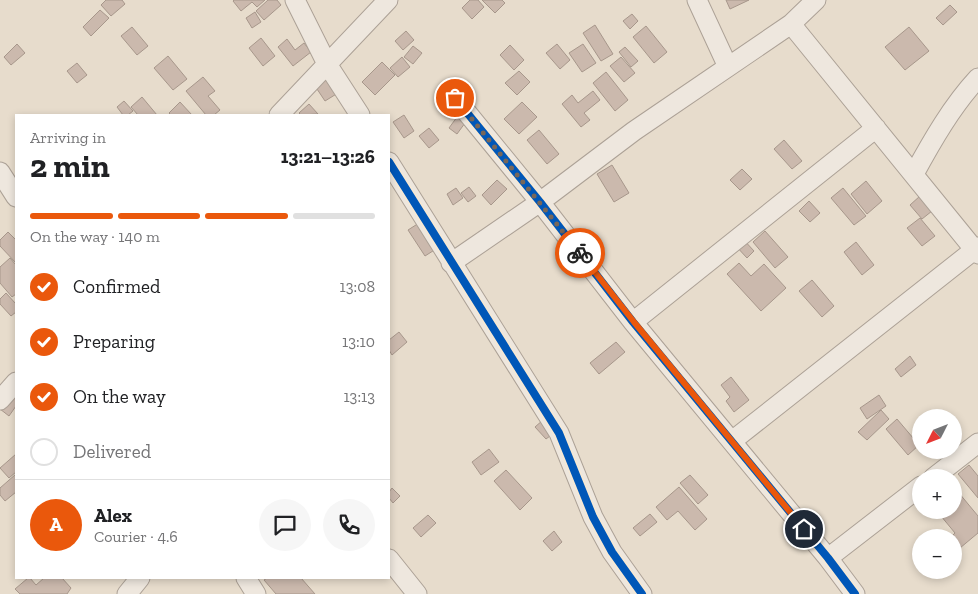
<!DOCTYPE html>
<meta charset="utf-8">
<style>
body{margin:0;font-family:"Zilla Slab",serif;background:#f6f6f6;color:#202124;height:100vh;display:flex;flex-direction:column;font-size:19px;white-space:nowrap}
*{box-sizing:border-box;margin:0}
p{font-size:16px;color:#757577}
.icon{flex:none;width:28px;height:28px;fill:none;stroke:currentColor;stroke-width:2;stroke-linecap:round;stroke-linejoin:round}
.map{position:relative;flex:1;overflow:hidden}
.drawer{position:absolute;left:15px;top:114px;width:375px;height:465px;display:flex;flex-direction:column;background:#fff;border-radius:0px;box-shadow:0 2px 8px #0003}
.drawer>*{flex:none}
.needle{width:32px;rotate:228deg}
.controls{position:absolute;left:912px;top:409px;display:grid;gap:10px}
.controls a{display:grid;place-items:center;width:50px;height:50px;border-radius:50%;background:#fff;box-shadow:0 2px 8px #0003;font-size:25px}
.pin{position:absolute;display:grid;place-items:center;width:42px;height:42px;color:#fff;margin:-21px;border:2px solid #fff;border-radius:50%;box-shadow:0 1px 5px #0007}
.courier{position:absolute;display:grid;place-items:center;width:50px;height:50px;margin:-25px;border:4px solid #ea580c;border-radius:50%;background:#fff;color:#222;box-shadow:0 1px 6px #0007}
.summary em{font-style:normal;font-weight:700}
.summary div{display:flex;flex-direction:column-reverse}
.summary{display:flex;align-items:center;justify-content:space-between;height:85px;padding:0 15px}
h1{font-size:32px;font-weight:700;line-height:38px}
.bar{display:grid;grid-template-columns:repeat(4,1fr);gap:8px 5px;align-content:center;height:60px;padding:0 15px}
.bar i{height:6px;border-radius:4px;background:#e0e0e0}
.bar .active{background:#ea580c}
.bar p{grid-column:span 4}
.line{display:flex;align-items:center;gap:12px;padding:0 15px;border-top:1px solid #e0e0e0}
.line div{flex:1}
.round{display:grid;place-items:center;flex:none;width:52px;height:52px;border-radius:26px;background:#f6f6f6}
ol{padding:0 15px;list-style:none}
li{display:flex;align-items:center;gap:15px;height:55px}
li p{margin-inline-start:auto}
li .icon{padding:5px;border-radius:50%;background:#ea580c;color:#fff;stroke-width:4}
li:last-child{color:#757577}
li i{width:28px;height:28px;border:2px solid #e0e0e0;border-radius:50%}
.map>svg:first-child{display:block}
.building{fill:#cbb9ad;stroke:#a7978b}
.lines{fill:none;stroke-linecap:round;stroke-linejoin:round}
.street-casing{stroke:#aca196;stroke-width:21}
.street{stroke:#eee7de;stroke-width:19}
.cycleway-casing{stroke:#f8e9d2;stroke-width:11}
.cycleway{stroke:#0057b8;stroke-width:8}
.done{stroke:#77675a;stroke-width:5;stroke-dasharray:0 9}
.route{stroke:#ea580c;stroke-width:6}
</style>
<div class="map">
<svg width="978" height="594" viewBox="0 0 978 594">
<rect width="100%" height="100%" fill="#e7dccc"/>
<path class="building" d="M106,0H122L125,4L111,16L101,5Z
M234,0H265L257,7L252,2L241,11L233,1Z
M268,0H277L281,5L264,20L256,11Z
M470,0H478L484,7L472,19L462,8Z
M482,0H502L505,3L495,13Z
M726,0H749L730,9Z
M950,5L957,12L943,25L936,18Z
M100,10L109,18L91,36L83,27Z
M255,12L261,22L252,28L246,18Z
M632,14L638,21L630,29L623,21Z
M595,25L613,54L601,61L583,33Z
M646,26L667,52L654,63L633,37Z
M132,27L148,46L137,55L121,36Z
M909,27L929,51L905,70L885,47Z
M406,31L414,40L403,50L395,41Z
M261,38L275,56L263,66L249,48Z
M287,39L295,50L304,43L311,52L293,66L278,47Z
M17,44L25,53L11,65L4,57Z
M557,44L570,60L560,69L546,53Z
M583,44L596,63L582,72L569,53Z
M510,45L524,60L514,70L500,55Z
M413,46L422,53L413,64L404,57Z
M625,47L638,61L631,67L619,52Z
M168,56L187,79L173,90L154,68Z
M402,57L410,67L398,77L390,68Z
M621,57L635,73L624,82L610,66Z
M382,62L395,75L375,95L362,82Z
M77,63L87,75L77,83L67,71Z
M519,71L530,82L517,95L505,83Z
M606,72L628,100L615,111L593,83Z
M327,75L338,93L325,101L313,83Z
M203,77L215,91L208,96L220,110L214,115H206L186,91Z
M593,91L600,100L584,113L590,120L581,127L562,104L572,95L578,103Z
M142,97L157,115H138L131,107Z
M124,101L133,111L128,115H123L117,107Z
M180,102L192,115H171L169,113Z
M522,102L537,117L519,134L504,119Z
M309,104L318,114L301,115L299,113Z
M404,115L414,131L404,138L393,122Z
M457,117L465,123L457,134L449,128Z
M429,128L439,140L429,148L419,136Z
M539,130L559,154L547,164L527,140Z
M784,140L802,161L792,169L774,149Z
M612,165L629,193L614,202L597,174Z
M742,169L752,179L740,190L730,180Z
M497,180L507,189L491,205L482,195Z
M866,181L882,201L867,214L851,194Z
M469,187L476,196L468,202L461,193Z
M456,188L463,198L453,205L447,194Z
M843,188L866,216L854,225L831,198Z
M920,196L932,211L922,219L910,205Z
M809,201L820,213L810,222L799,211Z
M920,218L935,236L922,246L907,228Z
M419,223L436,249L425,256L408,230Z
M765,231L788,257L775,268L753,242Z
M8,232L16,240V263L0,246V240Z
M742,238L754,251L747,258L735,245Z
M856,242L874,265L862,275L844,252Z
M10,258L16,265V294L12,297L0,283V267Z
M739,263L751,276L764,264L786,288L761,311L727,274Z
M812,280L834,306L822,317L799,291Z
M6,293L16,304V312L11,316L0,304V299Z
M399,332L407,342L392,355L389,350V340Z
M616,342L625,352L599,374L590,363Z
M910,356L916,365L901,377L895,369Z
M731,377L749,400L734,412L726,401L730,397L721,385Z
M16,386V406L9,416L0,409Z
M879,395L886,406L867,419L860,408Z
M881,410L889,419L867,440L858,432Z
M897,419L919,445L908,455L886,429Z
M543,420L554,433L546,439L535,427Z
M489,449L499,462L481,475L472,462Z
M16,454V472L9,478L0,468Z
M969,465L978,476V498L958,474Z
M506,470L532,498L520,510L494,481Z
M16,474V492L5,501L0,495V488Z
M690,475L708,495L698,504L680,483Z
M679,487L707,519L695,530L678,511L667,520L656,507Z
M954,487L978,516V533L954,553V538H950L955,533L936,510H954Z
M392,488L400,496L393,503L389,498V492Z
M650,514L657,522L640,536L633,528Z
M428,515L436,523L421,537L413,528Z
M554,531L562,542L552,551L543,541Z
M28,578H30L36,585L44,578H62L71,588L67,594H20L15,589Z
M267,578H301L315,594H276L264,580Z"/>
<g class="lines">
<defs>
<path id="street" d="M295,0L327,64L360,115
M697,0L728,67
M791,24L978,254
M455,98L540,202L633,322L828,558L855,594
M279,115L388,0
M389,162L559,433L593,517L612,552L642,594
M0,172L16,197
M914,174C932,141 952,106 978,78
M451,263L540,202L634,131L791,24L816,0
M633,322L876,128
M0,400L16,382
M732,441L978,247
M933,478L978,443
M828,558L921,486
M389,559L417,594
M246,578L256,594
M127,594L140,578"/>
</defs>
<use href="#street" class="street-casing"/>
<use href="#street" class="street"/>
<defs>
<path id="cycleway" d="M455,98L540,202L633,322L828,558L855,594
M389,162L559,433L593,517L612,552L642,594"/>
</defs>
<use href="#cycleway" class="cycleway-casing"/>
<use href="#cycleway" class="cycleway"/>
</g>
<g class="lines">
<path class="done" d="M455,98L580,253"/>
<path class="route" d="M580,253L634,322L804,529"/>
</g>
</svg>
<div class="controls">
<a><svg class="needle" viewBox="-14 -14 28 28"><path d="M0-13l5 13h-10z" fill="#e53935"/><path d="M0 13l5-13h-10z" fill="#757577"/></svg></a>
<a>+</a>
<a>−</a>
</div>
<div class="pin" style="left:455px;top:98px;background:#ea580c"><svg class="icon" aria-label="bag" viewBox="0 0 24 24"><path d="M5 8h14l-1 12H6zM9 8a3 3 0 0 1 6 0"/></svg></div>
<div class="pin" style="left:804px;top:529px;background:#1f2937"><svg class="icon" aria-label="home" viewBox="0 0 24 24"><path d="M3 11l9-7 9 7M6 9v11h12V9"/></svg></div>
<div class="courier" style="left:580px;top:253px"><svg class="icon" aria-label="bike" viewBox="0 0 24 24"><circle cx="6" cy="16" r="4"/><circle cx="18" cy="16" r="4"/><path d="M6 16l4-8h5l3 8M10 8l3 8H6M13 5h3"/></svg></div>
<section class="drawer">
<div class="summary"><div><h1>2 min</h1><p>Arriving in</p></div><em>13:21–13:26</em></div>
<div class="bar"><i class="active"></i><i class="active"></i><i class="active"></i><i></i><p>On the way · 140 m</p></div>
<ol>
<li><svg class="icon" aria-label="check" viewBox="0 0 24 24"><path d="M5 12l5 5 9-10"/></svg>Confirmed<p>13:08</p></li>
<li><svg class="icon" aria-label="check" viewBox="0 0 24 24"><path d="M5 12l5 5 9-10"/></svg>Preparing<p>13:10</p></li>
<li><svg class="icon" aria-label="check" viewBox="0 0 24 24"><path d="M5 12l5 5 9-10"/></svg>On the way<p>13:13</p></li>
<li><i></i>Delivered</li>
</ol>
<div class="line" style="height:90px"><b class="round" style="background:#ea580c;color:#fff">A</b><div><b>Alex</b><p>Courier · 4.6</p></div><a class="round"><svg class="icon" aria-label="chat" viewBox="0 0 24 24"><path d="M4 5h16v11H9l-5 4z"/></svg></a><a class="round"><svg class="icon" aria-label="phone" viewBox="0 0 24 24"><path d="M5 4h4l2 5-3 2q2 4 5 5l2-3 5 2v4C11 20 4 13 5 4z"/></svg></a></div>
</section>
</div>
